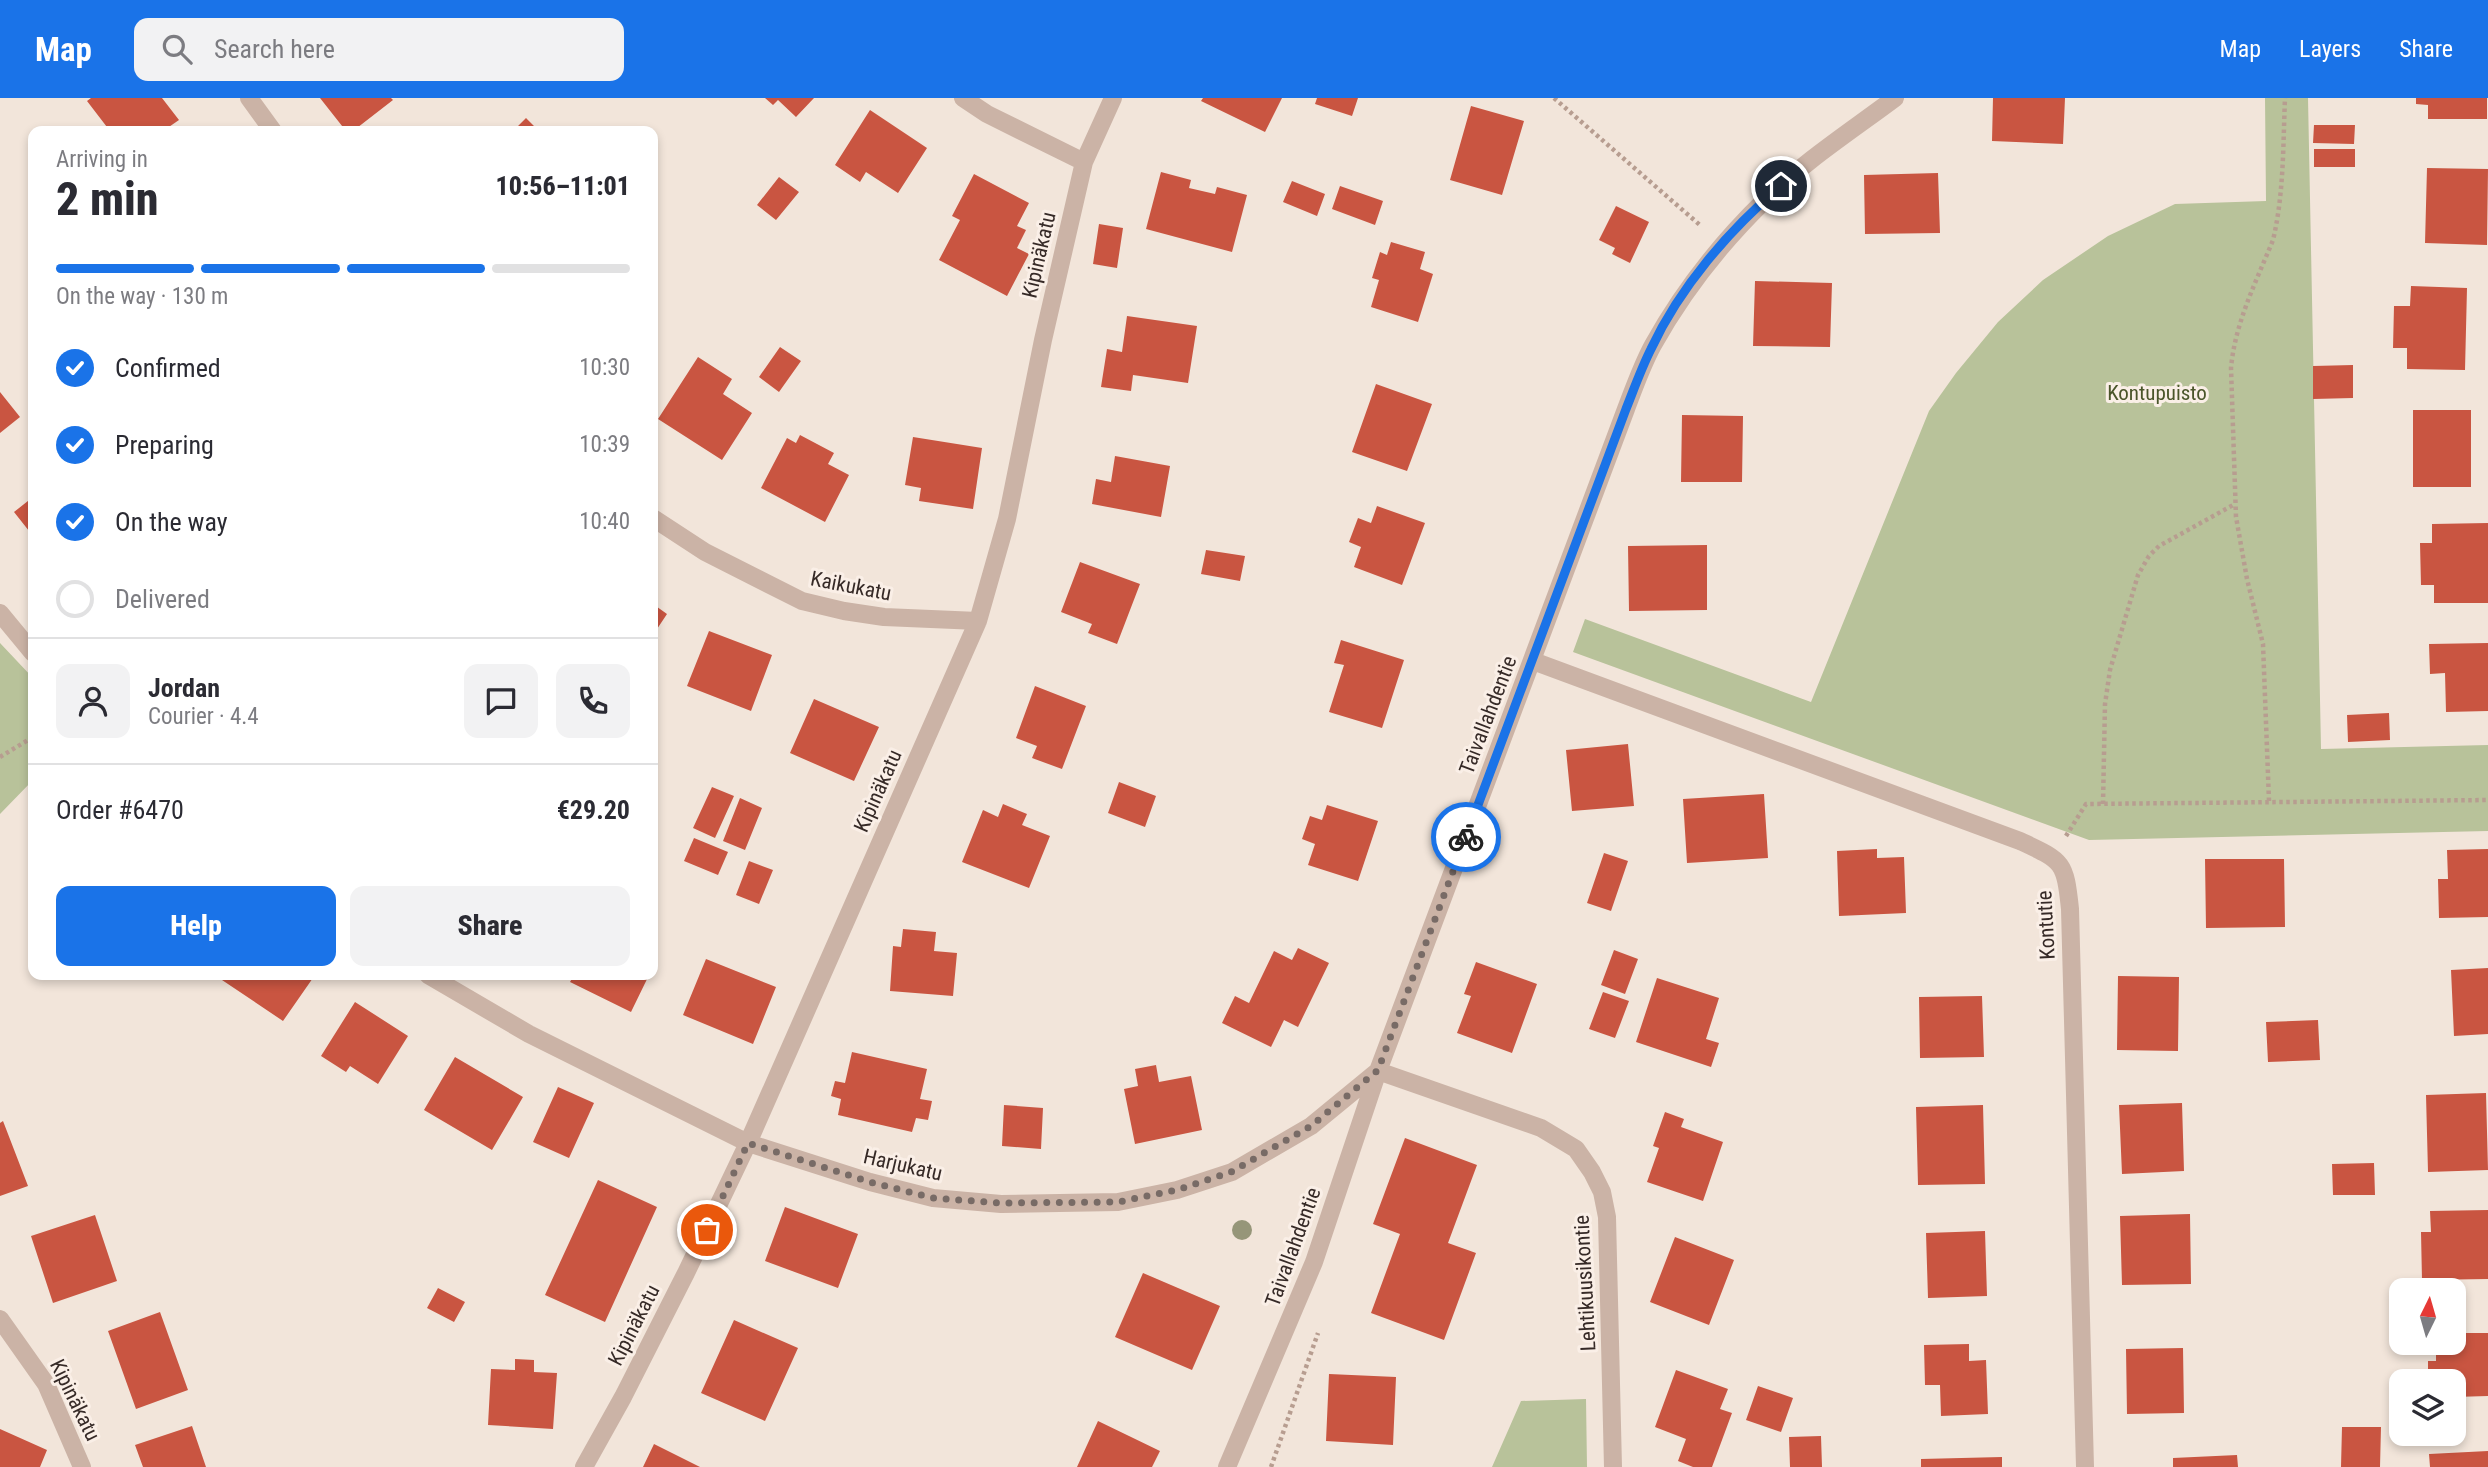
<!DOCTYPE html>
<meta charset="utf-8">
<style>
body{margin:0;font-family:"Roboto Condensed",sans-serif;background:#f2f2f3;color:#2b2b33;height:100vh;display:flex;flex-direction:column;font-size:26px;white-space:nowrap}
*{box-sizing:border-box;margin:0}
p{font-size:23px;color:#7c7c81}
.icon{flex:none;width:38px;height:38px;fill:none;stroke:currentColor;stroke-width:2;stroke-linecap:round;stroke-linejoin:round}
.map{position:relative;flex:1;overflow:hidden}
.side{position:absolute;left:28px;top:28px;width:630px;height:854px;display:flex;flex-direction:column;background:#fff;border-radius:14px;box-shadow:0 4px 10px #0003}
.side>*{flex:none}
.needle{width:46px;rotate:5deg}
.buttons{position:absolute;left:2389px;top:1180px;display:grid;gap:14px}
.buttons a{display:grid;place-items:center;width:77px;height:77px;border-radius:14px;background:#fff;box-shadow:0 4px 10px #0003;font-size:35px}
.pin{position:absolute;display:grid;place-items:center;width:60px;height:60px;color:#fff;margin:-30px;border:4px solid #fff;border-radius:50%;box-shadow:0 2px 7px #0007}
.courier{position:absolute;display:grid;place-items:center;width:70px;height:70px;margin:-35px;border:5px solid #1a73e8;border-radius:50%;background:#fff;color:#222;box-shadow:0 2px 9px #0007}
.summary em{font-style:normal;font-weight:800}
.summary div{display:flex;flex-direction:column-reverse}
.summary{display:flex;align-items:center;justify-content:space-between;height:119px;padding:0 28px}
h1{font-size:46px;font-weight:800;line-height:52px}
.bar{display:grid;grid-template-columns:repeat(4,1fr);gap:10px 7px;align-content:center;height:84px;padding:0 28px}
.bar i{height:9px;border-radius:5px;background:#e1e1e2}
.bar .active{background:#1a73e8}
.bar p{grid-column:span 4}
.line{display:flex;align-items:center;gap:18px;padding:0 28px;border-top:2px solid #e1e1e2}
.line div{flex:1}
.round{display:grid;place-items:center;flex:none;width:74px;height:74px;border-radius:14px;background:#f2f2f3}
ol{padding:0 28px;list-style:none}
li{display:flex;align-items:center;gap:21px;height:77px}
li p{margin-inline-start:auto}
li .icon{padding:7px;border-radius:50%;background:#1a73e8;color:#fff;stroke-width:4}
li:last-child{color:#7c7c81}
li i{width:38px;height:38px;border:4px solid #e1e1e2;border-radius:50%}
.action{display:flex;gap:14px;margin-top:auto;padding:14px 28px}
.action a{flex:1;height:80px;border-radius:14px;background:#1a73e8;color:#fff;font-size:28px;font-weight:800;line-height:80px;text-align:center}
.action a+a{background:#f2f2f3;color:#2b2b33}
header{display:flex;align-items:center;gap:42px;box-sizing:border-box;height:98px;padding:0 35px;background:#1a73e8;color:#fff}
header strong{font-size:33px}
nav{display:flex;gap:38px;margin-inline-start:auto;font-size:24px}
.search{width:490px;height:63px;background:#f2f2f3;display:flex;align-items:center;gap:18px;box-sizing:border-box;padding:0 24px;border-radius:14px;color:#7c7c81;font-size:26px}
.map>svg:first-child{display:block}
.green{fill:#b8c29a}
.building{fill:#c95541}
.lines{fill:none;stroke-linecap:round;stroke-linejoin:round}
.path{stroke:#b79d90;stroke-width:4.5;stroke-dasharray:3.5 3.5;stroke-linecap:butt}
.minor{stroke:#cbb3a6;stroke-width:18}
.tree{fill:#969679}
.done{stroke:#786b66;stroke-width:7;stroke-dasharray:0 12.6}
.route{stroke:#1a73e8;stroke-width:9}
.labels{text-anchor:middle;dominant-baseline:central;stroke-width:6;stroke-linejoin:round;paint-order:stroke}
.street-label{font-size:21px;fill:#362a27;stroke:#faefe7}
.park-label{font-size:21px;fill:#4a552a;stroke:#faefe7}
</style>
<header>
<strong>Map</strong>
<div class="search"><svg class="icon" aria-label="search" viewBox="0 0 24 24"><circle cx="10" cy="10" r="6"/><path d="M15 15l6 6"/></svg>Search here</div>
<nav><a>Map</a><a>Layers</a><a>Share</a></nav>
</header>
<div class="map">
<svg width="2488" height="1369" viewBox="0 0 2488 1369">
<rect width="100%" height="100%" fill="#f2e5da"/>
<path class="green" d="M2265,0H2308L2321,651L2488,647V733L2089,742L1573,554L1585,521L1811,604L1929,313L1956,275L1998,224L2043,182L2108,138L2175,106L2266,103Z
M0,545L33,580V682L0,716Z
M1586,1301L1587,1369H1492L1521,1303Z"/>
<path class="building" d="M91,0H162L179,22L163,33H110L87,3Z
M320,0H391L393,2L353,33H346Z
M765,0H814L796,19L778,2L773,7Z
M1203,0H1282L1265,34L1201,3Z
M1317,0H1358L1352,18L1315,6Z
M1993,0H2065L2063,46L1992,43Z
M2416,0H2487V21H2428V7L2416,6Z
M1471,8L1524,23L1502,97L1450,82Z
M870,12L927,50L898,95L866,74L860,84L835,67Z
M526,20L539,33H513Z
M2314,27H2355L2354,46L2313,45Z
M2314,51H2355V69H2314Z
M2427,70L2488,71L2487,147L2425,145Z
M1161,74L1191,82L1189,90L1215,96L1217,89L1247,97L1232,154L1146,131Z
M1938,75L1940,135L1865,136L1864,77Z
M974,76L1029,105L1017,128L1026,132L1017,150L1029,156L1007,198L939,162L960,122L952,118Z
M779,79L799,94L776,122L757,107Z
M1292,83L1325,96L1317,118L1283,104Z
M1340,88L1383,103L1375,127L1332,111Z
M1616,108L1649,124L1630,165L1612,156L1615,150L1599,142Z
M1099,126L1123,130L1117,170L1093,166Z
M1391,144L1425,154L1420,171L1433,176L1418,224L1371,209L1379,182L1372,180L1380,154L1387,157Z
M1755,183L1832,185L1830,249L1753,248Z
M2411,188L2467,190L2465,272L2407,271V250H2393L2394,208H2410Z
M1127,218L1197,228L1188,285L1133,277L1131,293L1101,289L1107,251L1122,254Z
M780,249L801,263L779,294L759,279Z
M698,259L732,281L723,296L752,315L722,362L658,321Z
M2353,267V300L2313,301V268Z
M1376,286L1432,306L1407,373L1352,354Z
M0,294L20,319L0,335Z
M2413,312H2471V389H2413Z
M1682,317L1743,318L1742,384H1681Z
M800,337L834,355L828,366L849,377L825,424L761,390L787,340L796,345Z
M913,339L982,350L973,411L919,403L921,390L905,387Z
M1115,358L1170,368L1161,419L1092,406L1096,381L1111,384Z
M33,399V438L14,414Z
M1377,408L1425,425L1402,487L1354,469L1361,449L1349,444L1358,420L1371,425Z
M2488,425V505H2434V487H2421L2420,445H2432V426Z
M1707,447V512L1629,513L1628,448Z
M1206,452L1245,458L1240,483L1201,476Z
M1080,464L1140,486L1117,546L1088,535L1092,526L1061,514Z
M653,506L667,516L653,537Z
M709,533L772,557L751,613L687,588Z
M1341,542L1404,562L1382,630L1329,614L1344,567L1334,565Z
M2488,545V613L2446,614L2445,575L2430,576L2429,546Z
M1035,588L1086,608L1062,671L1032,660L1037,648L1016,640Z
M814,601L879,629L854,683L790,655Z
M2389,615L2390,642L2348,644L2347,617Z
M1628,646L1634,708L1572,713L1566,652Z
M1119,684L1156,698L1145,729L1108,715Z
M712,689L734,698L715,740L693,730Z
M1764,696L1768,760L1687,765L1683,701Z
M740,700L762,710L745,752L723,743Z
M1003,706L1027,716L1022,727L1050,738L1029,790L962,764L983,712L998,719Z
M1327,707L1378,723L1358,783L1308,767L1315,746L1302,741L1310,718L1322,722Z
M694,740L728,754L718,777L684,763Z
M1877,751V760L1904,759L1906,815L1839,818L1837,753Z
M2488,751V819L2439,820L2438,781H2448L2447,752Z
M1604,755L1628,763L1611,813L1587,805Z
M2205,761H2284L2285,829L2206,830Z
M749,763L773,772L759,806L736,797Z
M903,831L936,834L934,853L957,855L953,898L890,893L893,848L901,849Z
M1298,850L1329,865L1298,929L1284,922L1271,949L1222,925L1235,898L1249,905L1274,853L1292,862Z
M1614,852L1638,861L1625,896L1601,887Z
M706,861L776,889L753,946L683,917Z
M1476,864L1537,886L1512,955L1457,935L1471,898L1464,896Z
M2488,870V936L2454,938L2451,872Z
M226,877H315L283,923L222,882Z
M574,877H649L631,914L570,884Z
M2118,878L2179,879L2178,953L2117,952Z
M1657,880L1719,900L1706,941L1719,945L1711,969L1636,944Z
M1603,894L1629,903L1615,940L1589,931Z
M1982,898L1984,959L1920,960L1919,899Z
M355,904L408,938L378,986L350,968L346,974L321,958Z
M2318,922L2320,962L2268,964L2266,924Z
M852,954L927,971L920,1001L932,1003L928,1022L916,1020L912,1034L838,1017L841,1001L831,998L835,983L845,985Z
M455,959L523,999L492,1052L424,1012Z
M1156,967L1159,984L1191,978L1202,1032L1135,1046L1124,991L1138,988L1135,971Z
M558,989L594,1005L569,1060L533,1044Z
M2486,995L2488,1072L2428,1074L2426,997Z
M2182,1005L2184,1073L2122,1076L2119,1007Z
M1004,1007L1043,1010L1041,1051L1002,1048Z
M1983,1007L1985,1086L1918,1087L1916,1009Z
M1665,1014L1684,1021L1681,1029L1723,1044L1703,1103L1647,1084L1659,1050L1653,1048Z
M3,1023L28,1088L0,1098V1025Z
M1405,1040L1477,1067L1448,1145L1476,1155L1444,1242L1371,1215L1400,1136L1373,1126Z
M2374,1065L2375,1097H2333L2332,1066Z
M598,1082L657,1109L605,1224L545,1197Z
M785,1109L858,1136L838,1190L765,1163Z
M2488,1112V1181L2422,1182L2421,1134H2431L2430,1113Z
M2190,1116L2191,1186L2122,1187L2120,1118Z
M95,1117L117,1183L53,1205L31,1138Z
M1985,1133L1987,1198L1928,1200L1926,1135Z
M1675,1139L1734,1162L1709,1227L1650,1204Z
M1143,1175L1220,1208L1192,1272L1115,1239Z
M438,1190L465,1204L454,1224L427,1210Z
M160,1214L188,1292L136,1311L108,1233Z
M734,1222L798,1250L765,1323L701,1295Z
M2454,1235H2488V1298L2454,1299V1283H2428V1263H2436V1244H2454Z
M1969,1246V1263L1986,1262L1988,1316L1941,1318L1940,1287H1925L1924,1247Z
M2183,1250L2184,1315L2127,1316L2126,1251Z
M515,1261L534,1262V1274L557,1275L553,1331L488,1327L491,1271L515,1272Z
M1676,1272L1728,1291L1720,1311L1732,1315L1712,1369H1693L1678,1363L1686,1341L1655,1329Z
M1329,1276L1396,1279L1393,1347L1326,1343Z
M1758,1288L1793,1300L1781,1334L1746,1322Z
M1098,1323L1160,1353L1152,1369H1077Z
M192,1328L206,1369H143L135,1347Z
M2342,1329H2381L2380,1369H2341Z
M0,1331L47,1352L40,1369H0Z
M1821,1338L1822,1369H1790L1789,1339Z
M654,1346L700,1369H643Z
M2488,1353V1369H2430L2429,1356Z
M2237,1357L2238,1369H2173V1360Z
M2002,1359V1369H1921V1361Z"/>
<g class="lines">
<path class="path" d="M1554,0L1701,128
M0,659L33,639
M2269,703L2263,546L2247,481L2236,419L2231,270C2235,225 2256,184 2273,142C2284,96 2283,47 2285,0
M2103,706L2105,606L2110,572L2138,477L2149,458L2159,448L2235,406
M2066,738L2086,706L2488,702
M1271,1369L1318,1235"/>
<path class="minor" d="M249,0L273,33
M963,0L987,16L1084,64
M653,420L705,454L802,503L844,513L884,519L978,523
M0,515L33,555
M1533,563L2020,743C2063,763 2065,763 2070,811L2085,1369
M428,877L529,936L748,1045L870,1084L933,1100L1001,1106L1118,1104L1177,1092L1232,1074L1311,1028L1378,973L1541,1030L1576,1051L1592,1074L1602,1094L1607,1119L1613,1369
M0,1221L46,1286L82,1369
M584,1369L623,1299L686,1175L748,1045L978,523L1007,421L1043,242L1084,64L1113,0
M1227,1369L1314,1164L1378,973L1626,311C1634,290 1642,267 1653,247C1683,193 1720,146 1764,103C1803,64 1851,33 1895,0"/>
</g>
<circle class="tree" cx="1242" cy="1132" r="10"/>
<g class="lines">
<path class="done" d="M707,1132L748,1045L870,1084L933,1100L1001,1105L1118,1104L1177,1092L1231,1074L1311,1028L1378,972L1466,739"/>
<path class="route" d="M1466,739L1626,311C1634,291 1641,271 1651,251C1680,189 1729,132 1781,88"/>
</g>
<g class="labels">
<g class="street-label">
<text transform="translate(1039 157) rotate(-77)">Kipinäkatu</text>
<text transform="translate(851 488) rotate(11)">Kaikukatu</text>
<text transform="translate(1488 617) rotate(-69)">Taivallahdentie</text>
<text transform="translate(878 693) rotate(-66)">Kipinäkatu</text>
<text transform="translate(2046 827) rotate(-93)">Kontutie</text>
<text transform="translate(903 1067) rotate(13)">Harjukatu</text>
<text transform="translate(1293 1149) rotate(-70)">Taivallahdentie</text>
<text transform="translate(1585 1185) rotate(-93)">Lehtikuusikontie</text>
<text transform="translate(634 1227) rotate(-63)">Kipinäkatu</text>
<text transform="translate(75 1302) rotate(64)">Kipinäkatu</text>
</g>
<g class="park-label">
<text x="2157" y="295">Kontupuisto</text>
</g>
</g>
</svg>
<div class="buttons">
<a><svg class="needle" viewBox="-14 -14 28 28"><path d="M0-13l5 13h-10z" fill="#e53935"/><path d="M0 13l5-13h-10z" fill="#7c7c81"/></svg></a>
<a><svg class="icon" aria-label="layers" viewBox="0 0 24 24"><path d="M12 4l9 5-9 5-9-5zM3 14l9 5 9-5"/></svg></a>
</div>
<div class="pin" style="left:707px;top:1132px;background:#ea580c"><svg class="icon" aria-label="bag" viewBox="0 0 24 24"><path d="M5 8h14l-1 12H6zM9 8a3 3 0 0 1 6 0"/></svg></div>
<div class="pin" style="left:1781px;top:88px;background:#1f2937"><svg class="icon" aria-label="home" viewBox="0 0 24 24"><path d="M3 11l9-7 9 7M6 9v11h12V9"/></svg></div>
<div class="courier" style="left:1466px;top:739px"><svg class="icon" aria-label="bike" viewBox="0 0 24 24"><circle cx="6" cy="16" r="4"/><circle cx="18" cy="16" r="4"/><path d="M6 16l4-8h5l3 8M10 8l3 8H6M13 5h3"/></svg></div>
<section class="side">
<div class="summary"><div><h1>2 min</h1><p>Arriving in</p></div><em>10:56–11:01</em></div>
<div class="bar"><i class="active"></i><i class="active"></i><i class="active"></i><i></i><p>On the way · 130 m</p></div>
<ol>
<li><svg class="icon" aria-label="check" viewBox="0 0 24 24"><path d="M5 12l5 5 9-10"/></svg>Confirmed<p>10:30</p></li>
<li><svg class="icon" aria-label="check" viewBox="0 0 24 24"><path d="M5 12l5 5 9-10"/></svg>Preparing<p>10:39</p></li>
<li><svg class="icon" aria-label="check" viewBox="0 0 24 24"><path d="M5 12l5 5 9-10"/></svg>On the way<p>10:40</p></li>
<li><i></i>Delivered</li>
</ol>
<div class="line" style="height:126px"><a class="round"><svg class="icon" aria-label="person" viewBox="0 0 24 24"><circle cx="12" cy="8" r="4"/><path d="M4 21q1-7 8-7t8 7"/></svg></a><div><b>Jordan</b><p>Courier · 4.4</p></div><a class="round"><svg class="icon" aria-label="chat" viewBox="0 0 24 24"><path d="M4 5h16v11H9l-5 4z"/></svg></a><a class="round"><svg class="icon" aria-label="phone" viewBox="0 0 24 24"><path d="M5 4h4l2 5-3 2q2 4 5 5l2-3 5 2v4C11 20 4 13 5 4z"/></svg></a></div>
<div class="line" style="height:91px"><div>Order #6470</div><b>€29.20</b></div>
<div class="action"><a>Help</a><a>Share</a></div>
</section>
</div>
